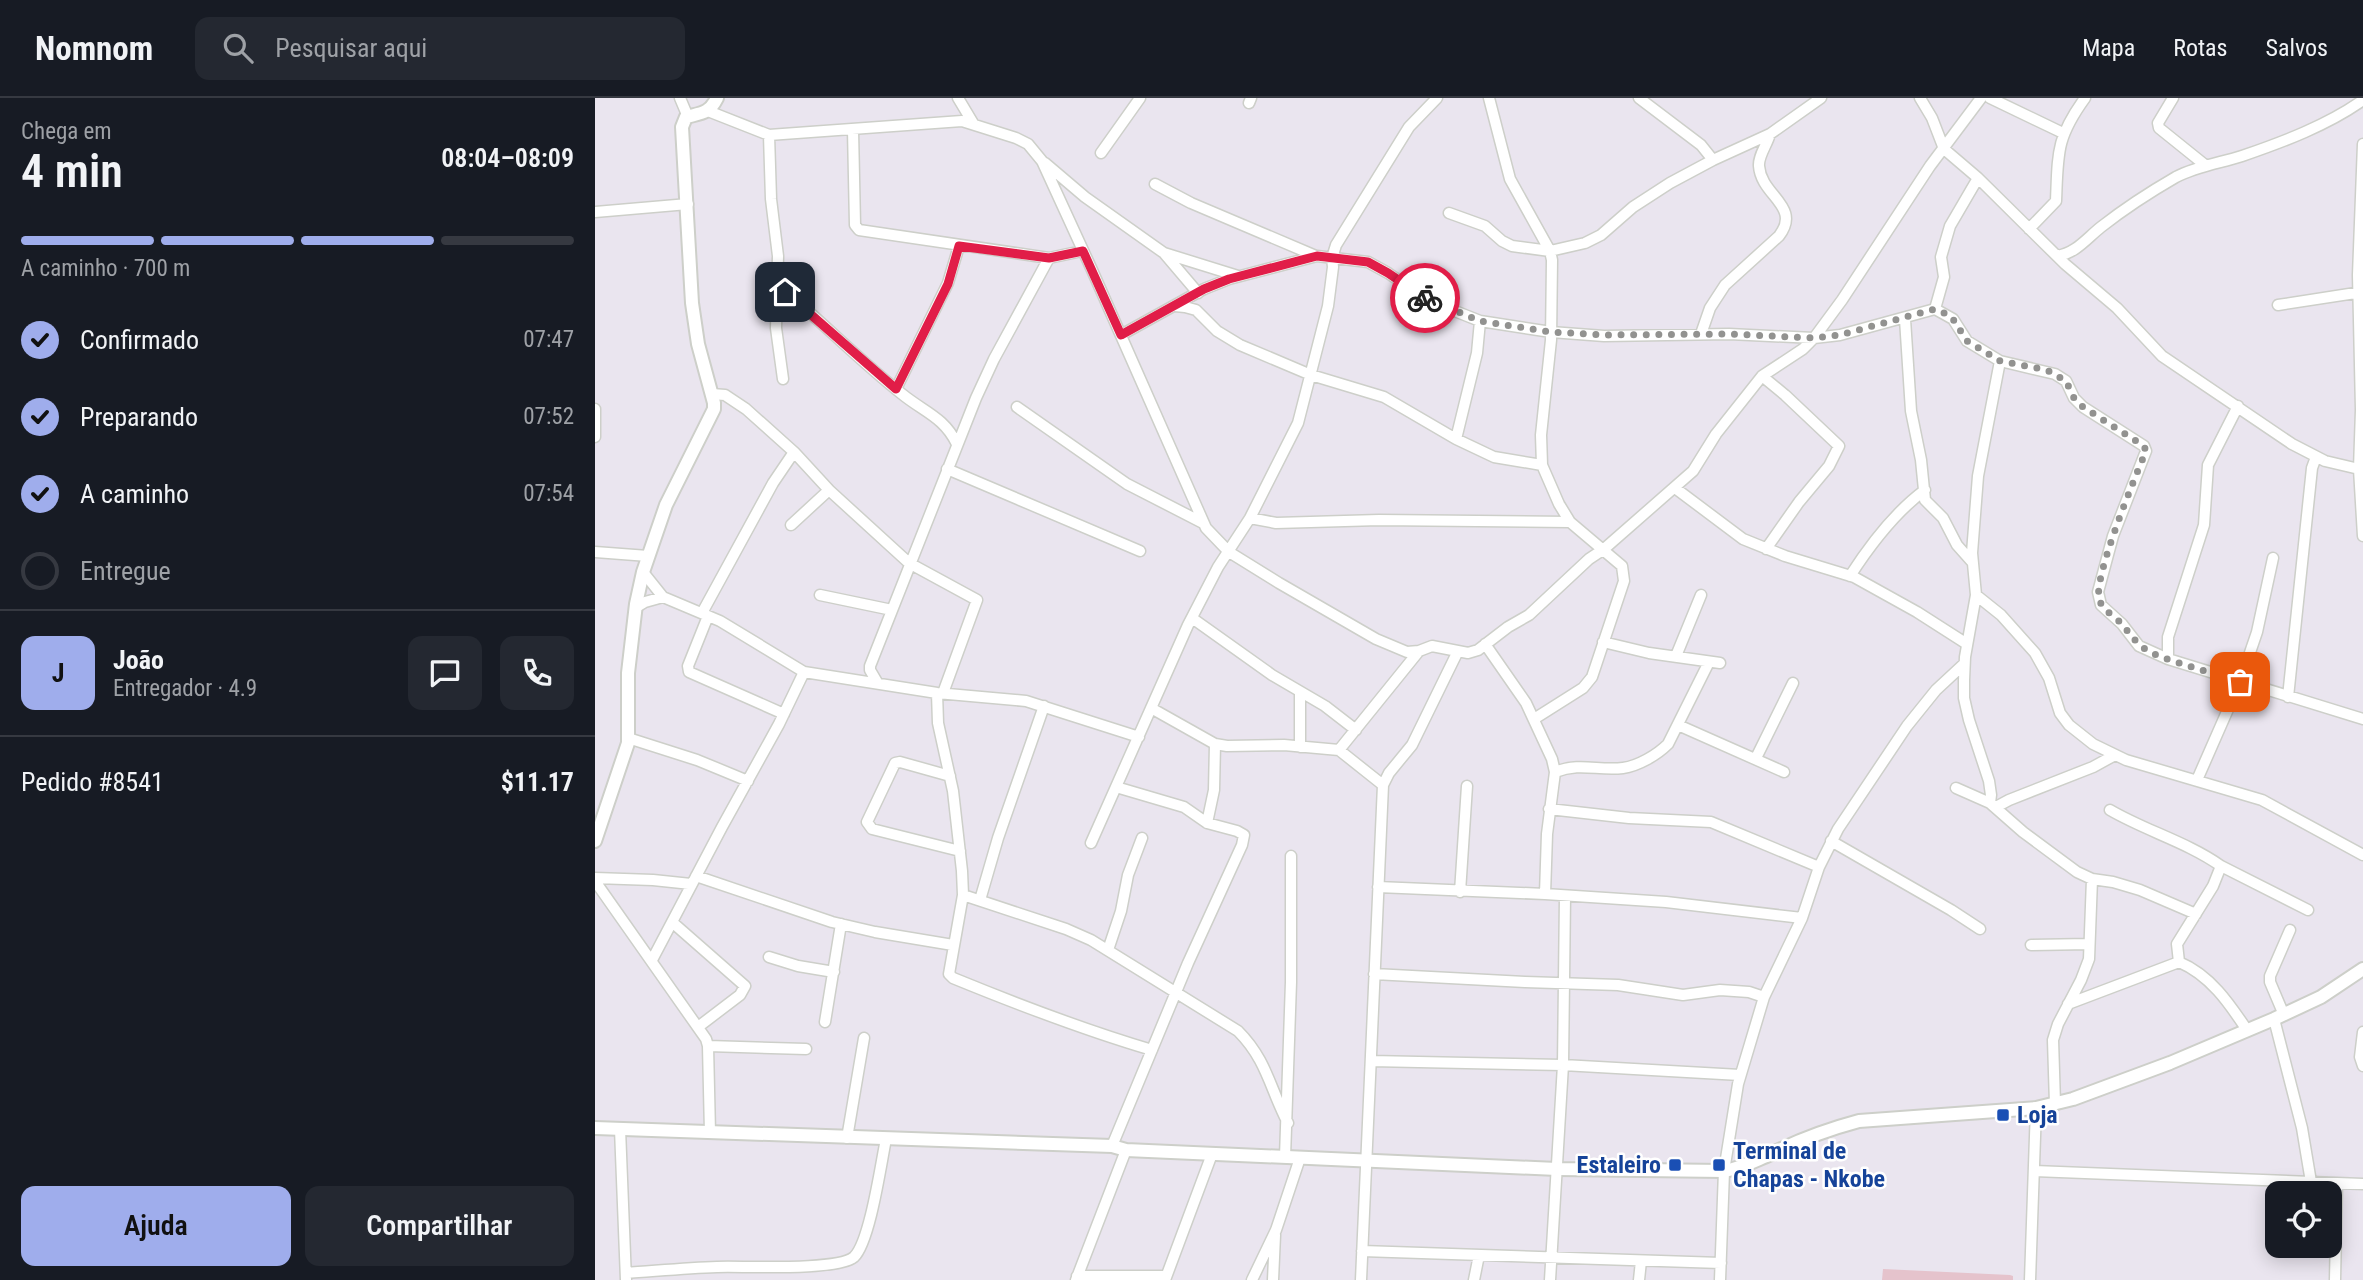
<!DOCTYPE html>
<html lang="pt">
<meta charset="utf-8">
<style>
body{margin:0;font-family:"Roboto Condensed",sans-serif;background:#242831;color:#f1f3f6;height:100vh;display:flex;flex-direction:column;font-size:26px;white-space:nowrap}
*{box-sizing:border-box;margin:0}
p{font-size:23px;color:#9ea1a6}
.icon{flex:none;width:38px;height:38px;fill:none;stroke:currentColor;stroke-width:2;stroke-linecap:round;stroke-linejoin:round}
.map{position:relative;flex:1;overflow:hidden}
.sheet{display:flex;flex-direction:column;background:#171b24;width:595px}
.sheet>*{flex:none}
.buttons{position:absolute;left:1670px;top:1083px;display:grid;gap:14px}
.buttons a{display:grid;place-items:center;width:77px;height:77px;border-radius:14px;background:#171b24;box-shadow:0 4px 18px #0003;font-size:35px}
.pin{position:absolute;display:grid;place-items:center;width:60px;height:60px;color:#fff;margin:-30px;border-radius:14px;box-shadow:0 4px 10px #0006}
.courier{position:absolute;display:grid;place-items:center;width:70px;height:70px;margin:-35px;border:5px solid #e11d48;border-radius:50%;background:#fff;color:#222;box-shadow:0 2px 9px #0007}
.summary em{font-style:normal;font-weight:600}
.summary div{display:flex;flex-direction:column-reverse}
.summary{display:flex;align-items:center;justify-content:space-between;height:119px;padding:0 21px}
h1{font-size:46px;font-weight:600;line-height:52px}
.bar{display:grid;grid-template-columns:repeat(4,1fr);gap:10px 7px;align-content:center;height:84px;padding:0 21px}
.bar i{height:9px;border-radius:5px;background:#363941}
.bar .on{background:#9fadec}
.bar p{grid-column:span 4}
.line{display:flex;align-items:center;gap:18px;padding:0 21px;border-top:2px solid #363941}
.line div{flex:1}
.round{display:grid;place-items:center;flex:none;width:74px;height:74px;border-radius:14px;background:#242831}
ol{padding:0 21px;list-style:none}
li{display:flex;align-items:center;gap:21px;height:77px}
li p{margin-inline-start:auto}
li .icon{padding:7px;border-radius:50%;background:#9fadec;color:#111;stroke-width:4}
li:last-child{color:#9ea1a6}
li i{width:38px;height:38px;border:4px solid #363941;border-radius:50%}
.cta{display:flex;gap:14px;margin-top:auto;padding:14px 21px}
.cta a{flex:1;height:80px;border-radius:14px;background:#9fadec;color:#111;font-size:28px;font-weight:600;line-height:80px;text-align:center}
.cta a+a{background:#242831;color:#f1f3f6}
header{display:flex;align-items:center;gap:42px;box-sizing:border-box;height:98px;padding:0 35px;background:#171b24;border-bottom:2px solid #363941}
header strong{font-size:33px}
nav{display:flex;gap:38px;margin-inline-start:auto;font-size:24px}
.search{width:490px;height:63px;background:#242831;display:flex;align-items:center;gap:18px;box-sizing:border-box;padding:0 24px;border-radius:14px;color:#9ea1a6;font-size:26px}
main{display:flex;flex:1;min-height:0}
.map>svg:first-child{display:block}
.green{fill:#e5c3cc}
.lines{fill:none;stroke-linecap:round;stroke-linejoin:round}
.minor-casing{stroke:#cdcfc9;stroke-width:13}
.tertiary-casing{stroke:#cdcfc9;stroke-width:16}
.minor{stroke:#fff;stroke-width:10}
.tertiary{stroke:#fff;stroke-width:12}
.done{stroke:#929290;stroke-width:7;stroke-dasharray:0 12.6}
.route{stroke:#e11d48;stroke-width:9}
.transit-dot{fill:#1a4fb4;stroke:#fff;stroke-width:2.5}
.labels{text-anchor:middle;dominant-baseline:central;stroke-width:5;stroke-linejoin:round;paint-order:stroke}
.transit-label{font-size:24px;font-weight:bold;fill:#164399;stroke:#fff;text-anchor:start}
</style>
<header>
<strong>Nomnom</strong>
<div class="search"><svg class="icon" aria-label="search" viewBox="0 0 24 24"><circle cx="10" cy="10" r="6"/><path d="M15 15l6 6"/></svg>Pesquisar aqui</div>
<nav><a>Mapa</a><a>Rotas</a><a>Salvos</a></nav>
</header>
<main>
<section class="sheet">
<div class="summary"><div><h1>4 min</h1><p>Chega em</p></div><em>08:04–08:09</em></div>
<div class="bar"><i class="on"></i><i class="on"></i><i class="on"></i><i></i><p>A caminho · 700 m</p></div>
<ol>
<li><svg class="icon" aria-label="check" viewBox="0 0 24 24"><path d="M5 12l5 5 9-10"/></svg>Confirmado<p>07:47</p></li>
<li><svg class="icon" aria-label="check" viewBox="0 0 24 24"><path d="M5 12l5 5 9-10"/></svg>Preparando<p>07:52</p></li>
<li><svg class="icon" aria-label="check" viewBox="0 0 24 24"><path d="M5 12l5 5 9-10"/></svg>A caminho<p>07:54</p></li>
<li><i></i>Entregue</li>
</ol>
<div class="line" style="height:126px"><b class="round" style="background:#9fadec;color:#111">J</b><div><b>João</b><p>Entregador · 4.9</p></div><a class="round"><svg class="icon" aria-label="chat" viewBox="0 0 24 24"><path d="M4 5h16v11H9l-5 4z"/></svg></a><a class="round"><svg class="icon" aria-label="phone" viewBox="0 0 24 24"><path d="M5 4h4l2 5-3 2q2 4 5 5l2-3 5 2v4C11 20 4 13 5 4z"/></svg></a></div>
<div class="line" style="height:91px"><div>Pedido #8541</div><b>$11.17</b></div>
<div class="cta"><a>Ajuda</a><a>Compartilhar</a></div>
</section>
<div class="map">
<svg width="1768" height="1182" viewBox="0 0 1768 1182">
<rect width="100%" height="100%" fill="#eae5ef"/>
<path class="green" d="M1288,1171L1415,1177L1418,1178V1182H1287Z"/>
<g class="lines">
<defs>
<path id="minor" d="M85,0L93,19
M363,0L378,25
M894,0L915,81L955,153L957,162L956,242L946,337L947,367L964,406L975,424L1027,468L1029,483L997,579L988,590L939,621
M1044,0L1106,47L1118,62
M1325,0L1337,20L1349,51L1383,80L1470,166L1522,210L1567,258L1697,346L1730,363L1764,371
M1395,0L1468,35
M1578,0L1563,25L1564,30L1610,67
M654,5L656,0
M113,13L174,37L367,23L421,40L433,46L447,63L497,172L611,430L634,454L684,485L781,541L812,554L824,553L837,548L873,555L883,552L913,529L934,517L994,461L1009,451L1098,373L1121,336L1167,278L1208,251L1219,240L1247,202L1335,68L1386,0
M258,32L260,127L264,132L454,160L487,153
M174,37L176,101L183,158L181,230L188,281
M1768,46L1763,177L1766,312L1764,371L1768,438
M506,55L545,0
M450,65L490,99L569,155L643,178
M560,86L596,105L721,158
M0,114L93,106
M854,115L890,128L907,143L917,148L955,153L990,145L1006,137L1038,109L1075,85L1118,62L1175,36L1226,0
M1434,131L1461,103C1463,55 1461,40 1490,0
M569,155L603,195
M1462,158C1481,155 1491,141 1506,129C1529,111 1555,94 1581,79C1602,68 1625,65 1647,58C1688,44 1733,27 1768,2
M184,193L197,199C234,231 269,266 307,296C329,314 349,319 362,346
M1683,207L1767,194
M580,208L590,209L601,212L622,233L645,247L716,277L789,299L861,341L899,359L947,367
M1340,211L1358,221L1372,243L1405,263L1383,378L1377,455L1381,497L1370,559L1369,582V600L1374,622L1394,683L1396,697L1395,705
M1310,221L1316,313L1326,362L1330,402L1348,420L1362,447L1378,465
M1106,236L1115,210L1130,187L1184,138C1207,108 1166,98 1164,68C1163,58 1172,47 1175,36
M526,237L609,191L634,181L722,158L773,164L793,175L832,202L885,223L956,234L1009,238L1134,236L1219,240L1245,237L1340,211L1349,179L1346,159L1355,128L1383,80
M1405,263L1460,276L1471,283L1479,300L1488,309L1549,348L1551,353L1518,438L1503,494L1506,507L1527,526L1544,548L1573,561
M1167,278L1190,297L1244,348L1234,368L1204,404L1171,451
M301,291L353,185L364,148
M117,296L130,297L151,311L199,354L234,392L314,465L382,502L348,595
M1643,308L1613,367L1609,427L1573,539V561L1768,621
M422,309L532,386L608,425
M0,311V339
M861,341L882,255L885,223
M352,371L545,453
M1080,390L1148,441L1190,458L1259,479L1322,514L1372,546
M655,420L681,425L784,422L975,424
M196,427L234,392
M0,454L53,458
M48,474L68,499L125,523L209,574L342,595L431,603L544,639
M1255,478C1275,447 1300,414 1330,392
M225,497L297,512
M1381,497L1406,517L1440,555L1454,580L1465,615L1474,627L1498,646L1531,662L1667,702L1768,757
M40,510L50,504L68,499
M107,515L178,385L199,354
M113,518L93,568L94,574L189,616
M597,520L677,577L730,608L761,632
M1008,544L1054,555L1125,565
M890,546L931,605L957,661L960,674L952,736L950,796
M1081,558L1106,497
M282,584L275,572V568L381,300L399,261L454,160
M342,595L343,625L358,693L367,773L368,797L354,876L358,880C424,907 489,932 557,952
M705,595V649
M1693,599L1717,370L1721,359
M556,610L620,646L632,648L689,647L744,652L788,687
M1083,627L1189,674
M33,640L102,662L153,683
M744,652L824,553
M1161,660L1198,585
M960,674C986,664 1002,673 1028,670C1043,668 1062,657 1073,646L1114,564
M355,678L305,664L300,665L272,724L277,731L365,753
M1602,682L1645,584L1662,534L1678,460
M1361,690L1395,705L1428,734L1482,774L1497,781L1518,784L1545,792L1601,816
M1401,709L1414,702L1498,669L1520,657
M954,711L1034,720L1116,724L1224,769
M1515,712C1551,733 1592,744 1626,768L1618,788L1582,846L1584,864
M612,725L619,692L620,646
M1236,743L1356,812L1385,831
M496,745L593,527L623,469L655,420L703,325L733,208L738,169L737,160L741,147L814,29L842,0
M1626,768L1713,812
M101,778L237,824L280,834L358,847
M0,780L58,782L96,786
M0,783L111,941L113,948L115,1035
M783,789L950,796L1071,804L1207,820
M865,794L872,688
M368,797L471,831L496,842L643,933C672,962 675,991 693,1025
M385,802L403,740L449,608
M77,824L150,888L145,897L103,929
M1436,847L1494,846
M513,852L526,813L533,777L547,740
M174,859L203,868L239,874
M57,862L127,729L184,626L209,574
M779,876L930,884L1023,887L1088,897L1125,892L1154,894L1169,899
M1473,906L1584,864C1615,877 1634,905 1652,932
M1689,917L1675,884V878L1695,832
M1679,921L1707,1030L1716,1084
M230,924L246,826
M1768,934L1765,959L1768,968
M113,948L211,951
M776,963L968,967L1145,977
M1460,1006L1458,942L1463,926L1486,882L1494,861L1497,781
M25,1031L31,1182
M252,1040L269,940
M517,1048L593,865L647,747L649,737L642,733L612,725L589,709L521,689
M690,1059L696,884V758
M1439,1073L1768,1086
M767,1153L1126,1165
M31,1175C61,1173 91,1170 122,1169C147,1168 243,1173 259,1159C275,1144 286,1065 291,1041
M482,1178H571
M481,1182L531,1052
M570,1182L617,1056
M657,1182L681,1132L705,1060
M678,1182L680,1137
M766,1182L788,687L794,675L817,647L863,553
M879,1182L884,1157
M955,1182L968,967L970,798
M1044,1182L1046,1163
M1125,1182L1129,1073L1143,986L1169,899L1207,820L1224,769L1243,731L1312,628L1341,592L1369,566
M1435,1182L1441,1010
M1740,1182L1742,1085"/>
<path id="tertiary" d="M0,743L33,645V575L41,506L48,474L71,407L119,311V305L103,246L97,205L87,29L91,19C106,15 114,16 122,0
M0,1030L517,1048L531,1052L962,1071L1129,1073C1147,1070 1159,1063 1176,1056C1204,1042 1234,1031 1264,1023L1441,1010L1478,1001L1575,965L1679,921L1726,899L1768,871"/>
</defs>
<use href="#minor" class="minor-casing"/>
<use href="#tertiary" class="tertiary-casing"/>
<use href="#minor" class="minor"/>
<use href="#tertiary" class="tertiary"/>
</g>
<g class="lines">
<path class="done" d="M830,200L885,223L956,234L1009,237L1134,236L1219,240L1245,237L1340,211L1356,218L1372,243L1405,263L1452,272L1471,283L1479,300L1488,309L1549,348L1551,353C1540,379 1499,478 1504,500C1506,512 1520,518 1528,527C1537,539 1544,549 1559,556C1586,567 1616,574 1645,584"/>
<path class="route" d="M190,194L301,291L353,186L364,148L454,160L488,153L526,237L609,191L634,181L722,158L773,164L793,175L830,200"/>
</g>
<g class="transit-dot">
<rect x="1401" y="1010" width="14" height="14" rx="3.5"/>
<rect x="1073" y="1060" width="14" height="14" rx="3.5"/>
<rect x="1117" y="1060" width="14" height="14" rx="3.5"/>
</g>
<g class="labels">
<g class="transit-label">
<text x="1422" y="1017">Loja</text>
<text x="1138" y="1053">Terminal de<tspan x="1138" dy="28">Chapas - Nkobe</tspan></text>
<text x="1066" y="1067" text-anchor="end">Estaleiro</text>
</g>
</g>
</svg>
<div class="buttons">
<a><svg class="icon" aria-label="locate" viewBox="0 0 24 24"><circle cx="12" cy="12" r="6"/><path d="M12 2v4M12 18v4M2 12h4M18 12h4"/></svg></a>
</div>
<div class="pin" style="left:1645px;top:584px;background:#ea580c"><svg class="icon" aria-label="bag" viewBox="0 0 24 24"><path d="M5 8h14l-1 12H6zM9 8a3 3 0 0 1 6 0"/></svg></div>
<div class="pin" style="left:190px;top:194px;background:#1f2937"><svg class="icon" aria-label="home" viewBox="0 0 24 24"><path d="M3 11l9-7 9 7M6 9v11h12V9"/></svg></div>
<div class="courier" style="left:830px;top:200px"><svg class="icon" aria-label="bike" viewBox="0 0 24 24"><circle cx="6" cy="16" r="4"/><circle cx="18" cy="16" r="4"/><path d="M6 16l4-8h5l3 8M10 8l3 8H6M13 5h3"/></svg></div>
</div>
</main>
